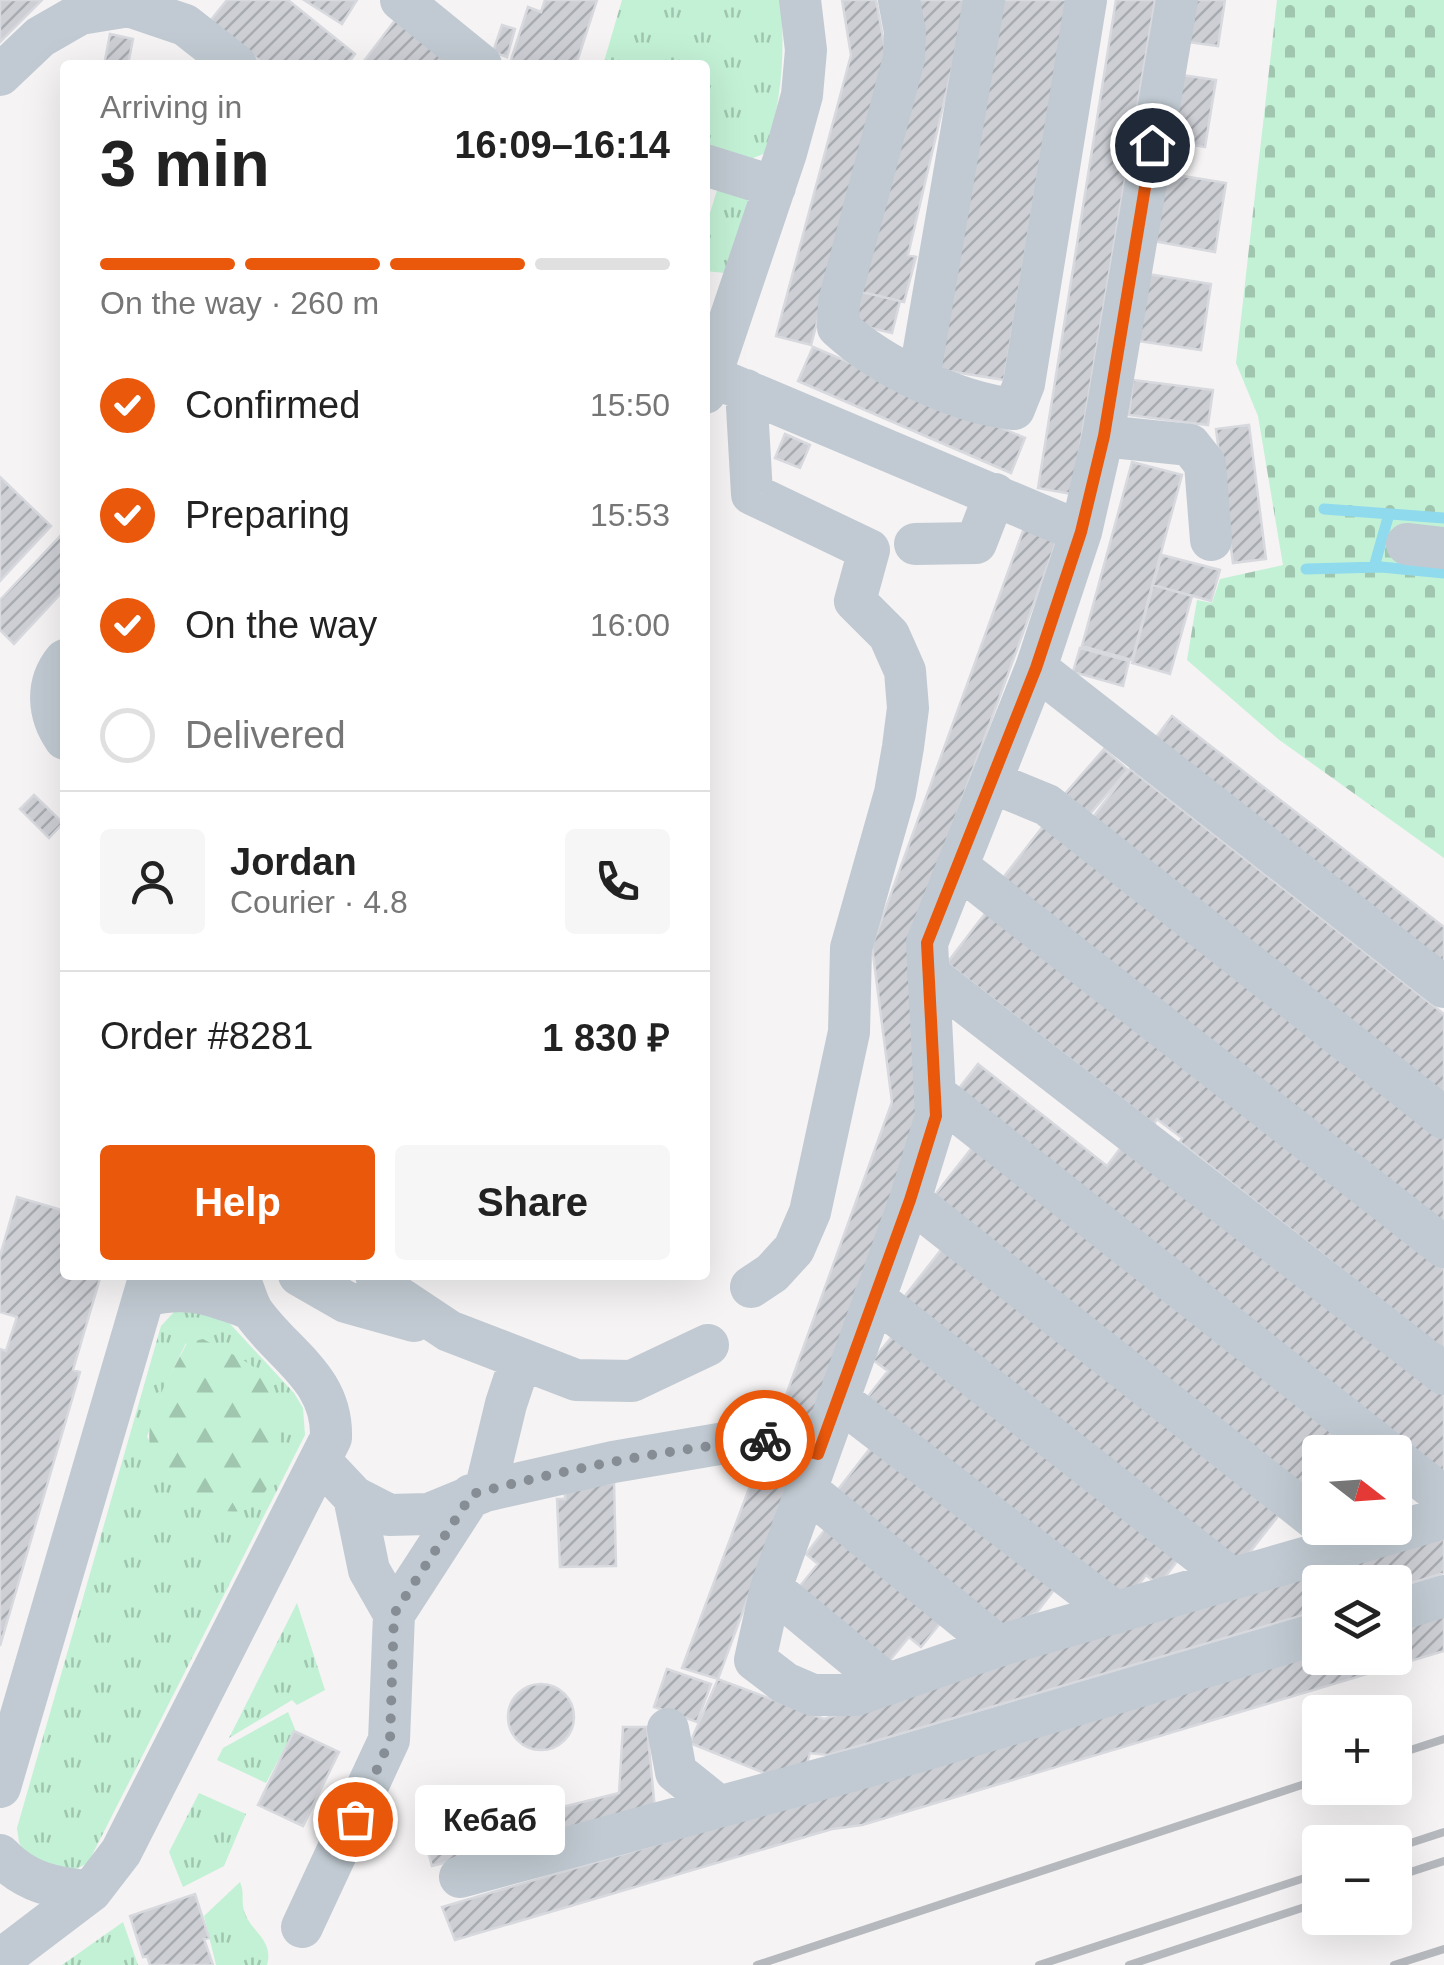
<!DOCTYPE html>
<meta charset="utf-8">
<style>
body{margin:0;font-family:Helvetica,sans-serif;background:#f6f6f6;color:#222;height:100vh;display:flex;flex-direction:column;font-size:38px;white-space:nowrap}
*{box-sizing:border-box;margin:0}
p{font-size:32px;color:#767676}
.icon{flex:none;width:55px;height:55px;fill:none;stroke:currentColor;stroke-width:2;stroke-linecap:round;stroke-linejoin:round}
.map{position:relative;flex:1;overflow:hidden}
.drawer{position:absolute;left:60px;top:60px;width:650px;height:1220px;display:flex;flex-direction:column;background:#fff;border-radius:10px;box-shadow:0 10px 40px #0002}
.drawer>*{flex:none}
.needle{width:65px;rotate:107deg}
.controls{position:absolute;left:1302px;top:1435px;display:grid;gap:20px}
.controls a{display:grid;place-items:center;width:110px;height:110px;border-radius:10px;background:#fff;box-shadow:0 10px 40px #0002;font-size:50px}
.pin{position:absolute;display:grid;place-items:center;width:85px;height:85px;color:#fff;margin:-42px;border:5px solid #fff;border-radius:50%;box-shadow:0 2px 10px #0007}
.courier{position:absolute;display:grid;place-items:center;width:100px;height:100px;margin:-50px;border:8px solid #ea580c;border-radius:50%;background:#fff;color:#222;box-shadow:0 2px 12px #0007}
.bubble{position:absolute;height:70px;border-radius:10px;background:#fff;box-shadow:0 10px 40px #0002;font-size:32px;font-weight:700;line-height:70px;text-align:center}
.headline em{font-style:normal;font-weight:700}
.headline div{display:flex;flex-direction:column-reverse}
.headline{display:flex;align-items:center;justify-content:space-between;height:170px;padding:0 40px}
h1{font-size:65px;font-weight:700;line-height:75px}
.bar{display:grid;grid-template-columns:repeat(4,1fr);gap:15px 10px;align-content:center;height:120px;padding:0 40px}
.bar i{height:12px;border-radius:8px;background:#e0e0e0}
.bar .selected{background:#ea580c}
.bar p{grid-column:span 4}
.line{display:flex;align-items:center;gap:25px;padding:0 40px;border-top:2px solid #e0e0e0}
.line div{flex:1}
.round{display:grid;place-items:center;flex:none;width:105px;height:105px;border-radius:10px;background:#f6f6f6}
ol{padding:0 40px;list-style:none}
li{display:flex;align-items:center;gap:30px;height:110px}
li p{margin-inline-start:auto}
li .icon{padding:10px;border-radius:50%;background:#ea580c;color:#fff;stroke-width:4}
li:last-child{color:#767676}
li i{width:55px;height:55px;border:5px solid #e0e0e0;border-radius:50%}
.primary-button{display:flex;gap:20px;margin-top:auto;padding:20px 40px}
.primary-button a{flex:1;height:115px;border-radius:10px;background:#ea580c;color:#fff;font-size:40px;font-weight:700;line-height:115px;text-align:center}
.primary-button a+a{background:#f6f6f6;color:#222}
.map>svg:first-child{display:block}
.grass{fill:url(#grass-tufts);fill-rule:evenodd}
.forest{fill:url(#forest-firs)}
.cemetery{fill:url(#cemetery-stones)}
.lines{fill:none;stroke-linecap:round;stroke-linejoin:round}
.stream{stroke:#90daee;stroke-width:11}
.building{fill:url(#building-hatch);stroke:#d7d9de;stroke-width:2.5}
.minor{stroke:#c1cad2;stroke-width:42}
.rail{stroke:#b5b8bd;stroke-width:8}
.done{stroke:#868d94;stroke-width:10;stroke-dasharray:0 18}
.route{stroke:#ea580c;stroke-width:12}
</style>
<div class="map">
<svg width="1444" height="1965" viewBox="0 0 1444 1965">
<defs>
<pattern id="grass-tufts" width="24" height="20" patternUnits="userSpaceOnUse" patternTransform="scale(2.5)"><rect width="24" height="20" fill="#c3f1d5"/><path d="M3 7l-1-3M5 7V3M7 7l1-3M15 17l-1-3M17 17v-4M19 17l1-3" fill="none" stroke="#a0c6b0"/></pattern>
<pattern id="forest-firs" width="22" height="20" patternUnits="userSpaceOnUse" patternTransform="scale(2.5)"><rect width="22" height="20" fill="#c3f1d5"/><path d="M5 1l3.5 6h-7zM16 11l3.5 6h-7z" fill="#a0c6b0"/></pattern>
<pattern id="cemetery-stones" width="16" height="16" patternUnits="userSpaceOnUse" patternTransform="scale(2.5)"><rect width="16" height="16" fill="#c3f1d5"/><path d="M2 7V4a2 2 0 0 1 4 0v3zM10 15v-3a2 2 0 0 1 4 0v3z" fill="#a0c6b0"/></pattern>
<pattern id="building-hatch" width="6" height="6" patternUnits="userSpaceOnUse" patternTransform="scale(2.5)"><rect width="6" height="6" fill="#cdcfd5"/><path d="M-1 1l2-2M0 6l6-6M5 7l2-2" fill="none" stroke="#a8abb0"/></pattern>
</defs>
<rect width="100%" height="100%" fill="#f5f3f3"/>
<path class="grass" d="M622,0H780C786,55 781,101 766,153L748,160L705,146V65H603Z
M718,187L737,191L749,202L725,273L705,271V229Z
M174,1312L220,1313L294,1393L303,1408L305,1435L88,1863L72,1871L26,1856L19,1842L17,1828L161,1326ZM186,1343L247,1509C196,1519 174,1472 147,1437L163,1390Z
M297,1603L325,1690L297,1705L292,1700L229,1738Z
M288,1712L295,1729L266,1783L217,1760L223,1748Z
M199,1793L246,1814L224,1866L183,1887L169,1852Z
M240,1882C244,1892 242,1897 243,1906C246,1930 275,1938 267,1965H216L204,1916Z
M123,1922L138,1965H62Z"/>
<path class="forest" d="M203,1339C222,1350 253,1361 267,1380C289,1411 284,1495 244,1510C228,1515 207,1507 194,1499C118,1452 155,1406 187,1343Z"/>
<path class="cemetery" d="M1277,0H1444V858L1278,739L1187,660L1197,600L1212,603L1220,579L1283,565L1258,416L1236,363Z"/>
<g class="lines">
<path class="stream" d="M1324,509L1444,518
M1374,567L1389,514
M1306,569L1381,567L1444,573"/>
</g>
<path class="building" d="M0,0H42L0,42Z
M227,0H288L355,54L347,65H265L210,21Z
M304,0H357L342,24Z
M545,0H597L576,65H525L511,60L528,7L541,12Z
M842,0H876L887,60L811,345L776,336L851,55Z
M913,0H968L908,255L916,257L904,302L862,292Z
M998,0H1067L1004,380L936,369Z
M1116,0H1155L1072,494L1038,488Z
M1194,0H1225L1218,46L1188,42Z
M396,19L455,65H361Z
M502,25L515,29L507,57L493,52Z
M110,34L133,39L128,65H104Z
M1182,75L1216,80L1205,147L1171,141Z
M1165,173L1226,183L1215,252L1153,241Z
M1148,274L1211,284L1201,350L1138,341Z
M862,292L900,301L892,333L854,324Z
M813,347L1025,438L1011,473L798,381Z
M1133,380L1213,390L1208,425L1129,415Z
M1249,425L1266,559L1233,563L1216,429Z
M785,434L810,445L800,468L775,458Z
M1132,462L1182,475L1132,660L1082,646Z
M0,477L51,526L0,581Z
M1024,528L1057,540L908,947L921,1111L807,1434L776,1423L892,1102L872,946Z
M65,531V589L14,644L0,630V600Z
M1162,555L1220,570L1211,601L1153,585Z
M1153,585L1192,596L1170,674L1132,663Z
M1080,648L1129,661L1123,686L1073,672Z
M1172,716L1444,927V964L1154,740Z
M1104,749L1128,770L1089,815L1065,794Z
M1130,769L1444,1014V1098L1090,821Z
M34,795L63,823L49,838L20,809Z
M1044,825L1444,1138V1224L1002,879Z
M987,911L1444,1264V1350L1180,1142L1182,1138L1157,1119L1154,1124L947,963Z
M978,1064L1107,1166L1128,1138L1444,1391V1474L956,1092Z
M974,1145L1367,1452H1320V1504L931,1200Z
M17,1197L65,1211V1275H101L73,1370L80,1372L0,1646V1349L6,1351L17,1317L0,1312V1256Z
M944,1246L1282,1511L1239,1566L901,1301Z
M894,1334L1181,1556L1159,1585L1146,1575L1126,1601L866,1399L888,1371L873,1360Z
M875,1442L1057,1586L1037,1612L1003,1630L833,1496Z
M763,1451L797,1464L718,1679L682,1668Z
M614,1483L616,1566L560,1567L557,1499H565V1485Z
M827,1527L942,1621L921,1647L909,1637L886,1665L795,1592L818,1564L806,1554Z
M1444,1532V1573L1395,1588V1582H1320V1610L828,1755L810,1753L806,1766L767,1774L690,1743L718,1679L824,1719Z
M1444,1612V1651L862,1825L832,1829L455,1940L442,1907L1320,1651V1658H1395V1628Z
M667,1669L711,1684L697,1722L654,1707Z
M508 1717a33 33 0 1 1 66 0a33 33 0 1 1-66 0Z
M623,1727H647L655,1810L432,1866L425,1841L619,1793Z
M294,1731L339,1752L303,1826L258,1805Z
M195,1894L209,1938L204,1939L213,1965H150L147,1956L143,1957L130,1916Z"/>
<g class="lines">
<path class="minor" d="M401,0L481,65
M899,0L905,32L904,58L839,302L838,327C880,366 957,403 1014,409L1024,384L1086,0
M1177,0L1103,436L1081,532L1036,668L927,943L936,1116L910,1200L771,1588L755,1660L785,1683L813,1695H856L998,1646L1444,1518
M0,75L40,37L80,14L129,6L185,25L236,65
M705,165L775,187
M919,378L984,0
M725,382L1081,532
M746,390L752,494L869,550L855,601L889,635L905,671L908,708L903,747L895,793L851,948L849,1032L810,1212L794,1249L772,1273L751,1287
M705,393L786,153L802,95L806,50L800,0
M1103,436L1190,445L1205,464L1211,540
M915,544L976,543L995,494
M1407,544L1444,548
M65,660C45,684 48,715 65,739
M1036,668L1444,987
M991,782L1047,805L1444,1118
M957,866L1444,1247
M928,974L1444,1374
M935,1094L1388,1452
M910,1200L1320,1523
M299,1275L346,1302L414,1321
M376,1275L383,1287L449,1331L576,1380L632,1381L708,1345
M144,1296C188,1285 209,1294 251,1309
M874,1298L1232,1579
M838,1399L1116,1613
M1395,1458L1444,1497
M321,1462L354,1497L389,1515L429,1514L485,1491L613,1462L719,1444L767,1440L818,1454
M806,1489L998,1646
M485,1491L506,1404L521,1359
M771,1588L887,1684
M1395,1611L1444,1596
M394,1614L471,1495
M668,1729L676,1772L717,1805
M0,1787L150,1275
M0,1855C25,1882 55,1889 91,1891
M460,1877L862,1768L1320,1633
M302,1927L389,1740L394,1614L369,1570L354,1497
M0,1960L91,1891L121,1852L331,1438C333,1378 284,1356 253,1312C246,1301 244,1286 237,1275"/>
<path class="rail" d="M1395,1755L1444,1739
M1395,1848L1444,1832
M1395,1877L1444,1861
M757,1965L1320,1779
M1039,1965L1320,1873
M1129,1965L1320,1902
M1394,1965L1444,1949"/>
</g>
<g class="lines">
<path class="done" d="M355,1819L390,1740L394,1614L472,1494C568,1469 666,1449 765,1440"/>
<path class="route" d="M765,1440L818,1454L910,1200L936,1116L927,943L1036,668L1081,532L1104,436L1152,145"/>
</g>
</svg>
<div class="controls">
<a><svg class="needle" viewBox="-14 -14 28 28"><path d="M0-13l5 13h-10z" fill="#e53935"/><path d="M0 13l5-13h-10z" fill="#767676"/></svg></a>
<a><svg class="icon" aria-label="layers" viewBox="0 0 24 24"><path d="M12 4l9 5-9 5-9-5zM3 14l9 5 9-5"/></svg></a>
<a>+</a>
<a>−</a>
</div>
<div class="pin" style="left:355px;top:1819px;background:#ea580c"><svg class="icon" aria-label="bag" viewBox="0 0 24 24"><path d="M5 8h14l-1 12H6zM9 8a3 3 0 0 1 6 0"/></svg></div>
<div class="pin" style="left:1152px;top:145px;background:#1f2937"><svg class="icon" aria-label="home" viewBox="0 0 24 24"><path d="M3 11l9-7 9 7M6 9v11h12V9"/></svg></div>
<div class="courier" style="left:765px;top:1440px"><svg class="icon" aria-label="bike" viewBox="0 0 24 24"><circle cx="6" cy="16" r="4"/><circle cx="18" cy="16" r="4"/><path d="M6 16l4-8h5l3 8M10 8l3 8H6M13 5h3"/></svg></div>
<div class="bubble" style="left:415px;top:1785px;width:150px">Кебаб</div>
<section class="drawer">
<div class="headline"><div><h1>3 min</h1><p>Arriving in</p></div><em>16:09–16:14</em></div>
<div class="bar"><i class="selected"></i><i class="selected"></i><i class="selected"></i><i></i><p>On the way · 260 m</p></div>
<ol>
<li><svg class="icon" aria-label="check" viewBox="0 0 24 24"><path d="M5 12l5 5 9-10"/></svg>Confirmed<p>15:50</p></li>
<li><svg class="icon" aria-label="check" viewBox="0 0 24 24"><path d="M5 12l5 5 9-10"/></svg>Preparing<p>15:53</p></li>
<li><svg class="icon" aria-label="check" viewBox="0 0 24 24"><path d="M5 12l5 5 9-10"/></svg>On the way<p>16:00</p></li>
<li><i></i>Delivered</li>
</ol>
<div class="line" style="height:180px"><a class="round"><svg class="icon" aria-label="person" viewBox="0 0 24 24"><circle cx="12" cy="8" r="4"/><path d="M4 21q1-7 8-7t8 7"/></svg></a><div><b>Jordan</b><p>Courier · 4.8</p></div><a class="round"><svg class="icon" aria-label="phone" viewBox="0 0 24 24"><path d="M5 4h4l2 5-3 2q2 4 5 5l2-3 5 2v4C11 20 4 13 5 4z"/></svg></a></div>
<div class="line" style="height:130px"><div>Order #8281</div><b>1 830 ₽</b></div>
<div class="primary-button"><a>Help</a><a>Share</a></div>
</section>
</div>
